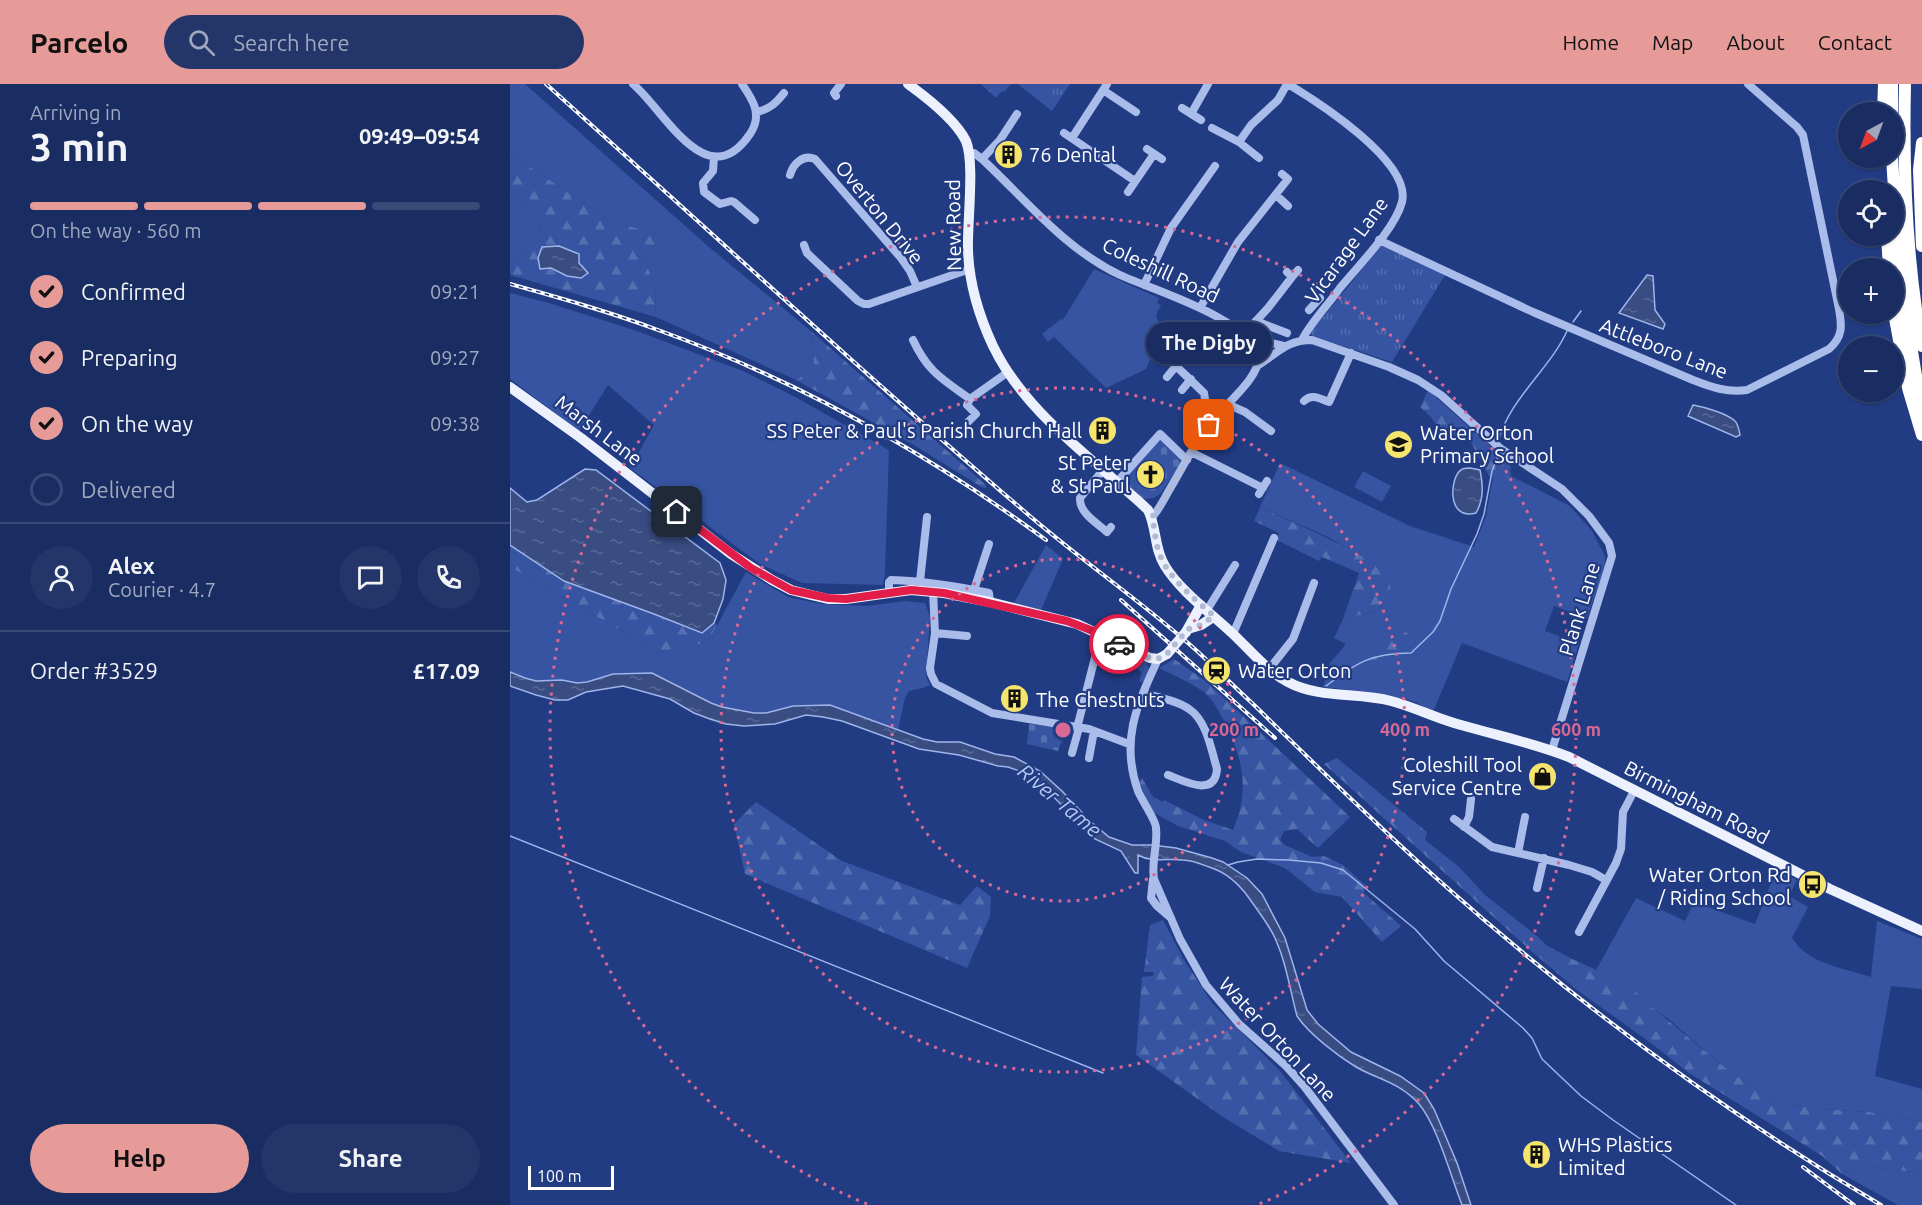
<!DOCTYPE html>
<meta charset="utf-8">
<style>
body{margin:0;font-family:Ubuntu,sans-serif;background:#233569;color:#f1f3f6;height:100vh;display:flex;flex-direction:column;font-size:22px;white-space:nowrap}
*{box-sizing:border-box;margin:0}
p{font-size:20px;color:#9fa8be}
.icon{flex:none;width:33px;height:33px;fill:none;stroke:currentColor;stroke-width:2;stroke-linecap:round;stroke-linejoin:round}
.map{position:relative;flex:1;overflow:hidden}
.side{display:flex;flex-direction:column;background:#1a2d63;width:510px}
.side>*{flex:none}
.needle{width:39px;rotate:221deg}
.tools{position:absolute;left:1328px;top:18px;display:grid;gap:12px}
.tools a{display:grid;place-items:center;width:66px;height:66px;border-radius:50%;background:#1a2d63;box-shadow:0 2px 4px #0004,0 0 0 2px #384978;font-size:30px}
.scale{position:absolute;left:18px;bottom:15px;width:86px;box-sizing:border-box;padding-left:6px;border:3px solid #fff;border-top:0;font-size:16px;line-height:21px;white-space:nowrap;color:#fff;-webkit-text-stroke:4px #223c84;paint-order:stroke}
.pin{position:absolute;display:grid;place-items:center;width:51px;height:51px;color:#fff;margin:-26px;border-radius:12px;box-shadow:0 3px 9px #0006}
.courier{position:absolute;display:grid;place-items:center;width:60px;height:60px;margin:-30px;border:4px solid #e11d48;border-radius:50%;background:#fff;color:#222;box-shadow:0 2px 8px #0007}
.bubble{position:absolute;height:42px;border-radius:21px;background:#1a2d63;box-shadow:0 2px 4px #0004,0 0 0 2px #384978;font-size:20px;font-weight:700;line-height:42px;text-align:center}
.headline em{font-style:normal;font-weight:700}
.headline div{display:flex;flex-direction:column-reverse}
.headline{display:flex;align-items:center;justify-content:space-between;height:102px;padding:0 30px}
h1{font-size:39px;font-weight:700;line-height:45px}
.bar{display:grid;grid-template-columns:repeat(4,1fr);gap:9px 6px;align-content:center;height:72px;padding:0 30px}
.bar i{height:8px;border-radius:4px;background:#384978}
.bar .selected{background:#e69b98}
.bar p{grid-column:span 4}
.line{display:flex;align-items:center;gap:15px;padding:0 30px;border-top:2px solid #384978}
.line div{flex:1}
.round{display:grid;place-items:center;flex:none;width:63px;height:63px;border-radius:32px;background:#233569}
ol{padding:0 30px;list-style:none}
li{display:flex;align-items:center;gap:18px;height:66px}
li p{margin-inline-start:auto}
li .icon{padding:6px;border-radius:50%;background:#e69b98;color:#111;stroke-width:4}
li:last-child{color:#9fa8be}
li i{width:33px;height:33px;border:3px solid #384978;border-radius:50%}
.primary-button{display:flex;gap:12px;margin-top:auto;padding:12px 30px}
.primary-button a{flex:1;height:69px;border-radius:36px;background:#e69b98;color:#111;font-size:24px;font-weight:700;line-height:69px;text-align:center}
.primary-button a+a{background:#233569;color:#f1f3f6}
header{display:flex;align-items:center;gap:36px;box-sizing:border-box;height:84px;padding:0 30px;background:#e69b98;color:#111}
header strong{font-size:28px}
nav{display:flex;gap:33px;margin-inline-start:auto;font-size:21px}
.search{width:420px;height:54px;background:#233569;display:flex;align-items:center;gap:15px;box-sizing:border-box;padding:0 21px;border-radius:33px;color:#9fa8be;font-size:22px}
main{display:flex;flex:1;min-height:0}
.map>svg:first-child{display:block}
.green{fill:#3654a1}
.forest{fill:url(#forest-firs)}
.cemetery{fill:url(#cemetery-stones)}
.park{fill:url(#park-tufts)}
.water{fill:url(#water-ripples);stroke:#9eb4ea;stroke-width:1.5}
.lines{fill:none;stroke-linecap:round;stroke-linejoin:round}
.stream{stroke:#9eb4ea;stroke-width:1.5}
.minor{stroke:#aabce9;stroke-width:8}
.major{stroke:#edf1fe;stroke-width:10}
.highway{stroke:#fff;stroke-width:12}
.rail-casing{stroke:#fff;stroke-width:4}
.rail{stroke:#223c84;stroke-width:1.5;stroke-dasharray:4.5;stroke-linecap:butt}
.major-bridge{stroke:#edf1fe;stroke-width:10}
.done{stroke:#b2bbd4;stroke-width:6;stroke-dasharray:0 10.8}
.route{stroke:#e11d48;stroke-width:8}
.ring{fill:none;stroke:#d76994;stroke-width:3;stroke-dasharray:3 6}
.labels{text-anchor:middle;dominant-baseline:central;stroke-width:4.5;stroke-linejoin:round;paint-order:stroke}
.poi-label{font-size:20px;fill:#fff;stroke:#223c84;text-anchor:start}
.street-label{font-size:20px;fill:#fff;stroke:#223c84}
.water-label{font-size:21px;font-style:italic;fill:#b6c6f0;stroke:#223c84}
.centre{fill:#d76994;stroke:#223c84;stroke-width:3}
.ring-label{font-size:18px;text-anchor:middle;font-weight:bold;fill:#d76994;stroke:#223c84;stroke-width:4.5;stroke-linejoin:round;paint-order:stroke}
</style>
<header>
<strong>Parcelo</strong>
<div class="search"><svg class="icon" aria-label="search" viewBox="0 0 24 24"><circle cx="10" cy="10" r="6"/><path d="M15 15l6 6"/></svg>Search here</div>
<nav><a>Home</a><a>Map</a><a>About</a><a>Contact</a></nav>
</header>
<main>
<section class="side">
<div class="headline"><div><h1>3 min</h1><p>Arriving in</p></div><em>09:49–09:54</em></div>
<div class="bar"><i class="selected"></i><i class="selected"></i><i class="selected"></i><i></i><p>On the way · 560 m</p></div>
<ol>
<li><svg class="icon" aria-label="check" viewBox="0 0 24 24"><path d="M5 12l5 5 9-10"/></svg>Confirmed<p>09:21</p></li>
<li><svg class="icon" aria-label="check" viewBox="0 0 24 24"><path d="M5 12l5 5 9-10"/></svg>Preparing<p>09:27</p></li>
<li><svg class="icon" aria-label="check" viewBox="0 0 24 24"><path d="M5 12l5 5 9-10"/></svg>On the way<p>09:38</p></li>
<li><i></i>Delivered</li>
</ol>
<div class="line" style="height:108px"><a class="round"><svg class="icon" aria-label="person" viewBox="0 0 24 24"><circle cx="12" cy="8" r="4"/><path d="M4 21q1-7 8-7t8 7"/></svg></a><div><b>Alex</b><p>Courier · 4.7</p></div><a class="round"><svg class="icon" aria-label="chat" viewBox="0 0 24 24"><path d="M4 5h16v11H9l-5 4z"/></svg></a><a class="round"><svg class="icon" aria-label="phone" viewBox="0 0 24 24"><path d="M5 4h4l2 5-3 2q2 4 5 5l2-3 5 2v4C11 20 4 13 5 4z"/></svg></a></div>
<div class="line" style="height:78px"><div>Order #3529</div><b>£17.09</b></div>
<div class="primary-button"><a>Help</a><a>Share</a></div>
</section>
<div class="map">
<svg width="1412" height="1121" viewBox="0 0 1412 1121">
<defs>
<pattern id="forest-firs" width="22" height="20" patternUnits="userSpaceOnUse" patternTransform="scale(1.5)"><rect width="22" height="20" fill="#3654a1"/><path d="M5 1l3.5 6h-7zM16 11l3.5 6h-7z" fill="#546eaf"/></pattern>
<pattern id="cemetery-stones" width="16" height="16" patternUnits="userSpaceOnUse" patternTransform="scale(1.5)"><rect width="16" height="16" fill="#3654a1"/><path d="M2 7V4a2 2 0 0 1 4 0v3zM10 15v-3a2 2 0 0 1 4 0v3z" fill="#546eaf"/></pattern>
<pattern id="park-tufts" width="24" height="20" patternUnits="userSpaceOnUse" patternTransform="scale(1.5)"><rect width="24" height="20" fill="#3654a1"/><path d="M3 7l-1-3M5 7V3M7 7l1-3M15 17l-1-3M17 17v-4M19 17l1-3" fill="none" stroke="#546eaf"/></pattern>
<pattern id="water-ripples" width="26" height="14" patternUnits="userSpaceOnUse" patternTransform="scale(1.5)"><rect width="26" height="14" fill="#3a4d83"/><path d="M2 4q2-2 4 0t4 0M15 11q2-2 4 0t4 0" fill="none" stroke="#586896"/></pattern>
</defs>
<rect width="100%" height="100%" fill="#223c84"/>
<path class="green" d="M0,0H15L199,163L302,248L304,284L286,296L146,233L145,202L135,176L153,152L98,136L3,71L0,70Z
M0,110L8,111L32,146L0,183Z
M584,185L649,214L647,219L651,221L646,231L652,248L636,285L596,304L544,253L538,258L532,250L551,235L553,236Z
M0,209L39,219L127,247L233,287L287,314L379,366L375,489L373,501L292,499L250,480L120,384L144,341L98,301L69,347L0,295Z
M770,379L900,442L964,463L976,432L983,393L994,395L1001,392L1060,422L1082,447L1095,472V484L1077,534L1044,522L1035,547L1069,559L1057,598L952,559L923,628L903,617L858,608L813,603L820,579L836,560L824,554L833,535L867,527L881,510L854,474L818,453L750,423Z
M853,387L881,402L872,418L844,403Z
M536,461L553,475L531,526L504,519Z
M0,483L150,569L198,558L236,488L278,513L311,520L357,522L395,517L415,519L420,532L416,593L420,601L413,604L399,607L395,614L388,646L320,621L283,622L256,629H244L212,623L201,619L142,589L103,590L77,598L67,599L52,596L26,597L15,594L0,588Z
M596,559L636,576L639,586L633,598L629,597L632,588L599,569L592,571L589,574L591,565Z
M1266,786L1287,796L1279,812L1298,823L1282,854C1298,880 1334,884 1361,893L1367,837L1412,855V905L1381,902L1365,992L1412,1005V1038L1359,1028L1311,1025L1264,1018L1218,986L1157,934L1086,886L1126,814L1175,837L1184,818L1245,840Z
M1355,1082L1412,1089V1121H1388L1332,1090Z"/>
<path class="forest" d="M0,70L3,71L98,136L154,152L135,176L145,202L146,233L0,191V183L32,146L8,111L0,110Z
M302,248L476,401V404H473L404,361L286,296L304,284Z
M918,306L1000,380L1001,392L994,395L979,392L960,357L930,346L921,333L910,323Z
M750,423C794,444 840,461 879,490L881,510L867,527L833,535L849,489L812,473L809,477L767,456L769,449L744,437Z
M0,461L54,497L144,530L192,549L204,539L207,541L198,558L150,569L0,483Z
M884,541L912,558L900,571L878,570L865,576L858,577L878,544Z
M664,575L694,596L714,614L840,733L808,764L787,745L774,747L770,756L775,761L802,773L814,772L833,781L855,801L854,809L891,842L872,858L832,813L805,808L775,784L731,768L715,757L668,742L641,727L629,697L632,694L643,713L653,718L654,716L694,736L723,746C740,708 733,674 715,639C709,628 704,616 694,608C680,598 663,591 649,584Z
M827,674L917,748L915,756L949,783L975,811L1028,853L1036,861L1062,875L1118,900L1143,924L1218,986L1264,1018L1311,1025L1359,1028L1412,1038V1089L1355,1082L1332,1090L1312,1072L1179,989L1141,959L1067,906L1019,865L814,680Z
M246,718L332,777L450,821L467,802L481,813L480,832L457,884L235,790L224,740Z
M653,836L674,876L702,919L770,987L841,1079L769,1067L713,1033L626,971L632,893L643,892L644,888H634L640,841Z"/>
<path class="cemetery" d="M650,355L673,376L651,409L644,414L634,415L613,397Z
M519,640L557,644L548,667L517,660Z"/>
<path class="park" d="M471,0H501L494,8L492,7L486,14Z
M508,0H560L542,27Z
M872,161L935,191L882,278L802,252L800,249L803,242L814,232Z"/>
<path class="water" d="M49,162L69,170V179L78,189L71,194L57,192L41,184L30,185L28,174L32,163Z
M1137,191L1143,192L1145,226L1155,240L1153,245L1109,229Z
M1183,321C1194,323 1216,329 1225,337C1228,340 1229,346 1230,351L1226,353L1178,332Z
M960,384L970,386C973,401 974,415 966,429C936,437 940,393 951,386C953,384 957,384 960,384Z
M75,385L86,386L210,479L216,496L213,515L204,539L192,549L144,530L54,497L0,461V404L17,418L27,416Z
M0,588L15,594L26,597L52,596L67,599L77,598L103,590L142,589L201,619L212,623L244,629H256L283,622L320,621L413,655L427,658H450L485,670L504,673L530,687L553,708L580,737L599,753L622,761H642L666,764L702,774L713,778L737,794L752,810L775,854L797,926L808,940L841,968L890,992L914,1009L924,1025L947,1079L961,1121H952C941,1093 927,1041 909,1020C889,998 869,996 846,983C828,972 799,950 787,932C780,906 776,877 764,852C757,838 748,827 739,814C729,800 716,788 699,783C691,780 681,776 673,776C657,774 642,779 628,771V789H625L611,767L585,755L526,695L515,689L498,683L488,682L449,671L409,665L332,637L313,633L296,631L265,640L234,642L216,640L200,635L184,629L160,615L113,602L76,608L58,616H45L26,611L0,602Z"/>
<g class="lines">
<path class="stream" d="M1063,238L1071,227
M988,358C999,315 1040,285 1057,247
M816,602C846,579 861,569 901,569L923,548L930,537L941,505L967,450L974,430L982,387L989,370
M0,752L593,989
M718,781L728,778L747,775L779,776L811,779L833,786L905,845L934,877L1013,944L1022,954L1032,975L1071,1012L1103,1036L1226,1121"/>
<path class="minor" d="M123,0C155,27 197,113 240,50C253,31 243,16 232,0
M778,0C808,18 902,78 892,118C885,145 848,182 830,204C818,221 801,238 792,256
M593,6L626,28
M326,12L324,9L331,0
M672,24L691,36
M247,28C260,25 266,19 274,9
M681,30L698,0
M702,44L729,58L749,74
M554,49L625,97
M562,54L597,0
M729,58L741,41L768,16L777,0
M637,65L652,75
M459,69H464L472,75C516,116 555,165 610,191C643,206 740,235 748,272C752,291 716,320 705,334C687,355 675,379 661,403C655,413 650,425 642,433
M204,73L203,87L193,99L194,108L210,120L221,117L224,118L245,136
M472,75L490,56L507,30
M280,91C283,80 293,70 305,75L391,174L400,187L407,203
M618,108L644,70
M766,111L778,122
M869,156L1023,228L1183,296C1201,303 1217,309 1237,306L1319,265C1333,253 1332,242 1329,225L1293,51L1287,43L1238,0
M294,161L297,169L348,217L354,220H359L460,185
M777,188L782,193L788,186
M634,201L661,144L705,82
M690,224L728,158L778,95L772,90
M799,226L810,214
M746,237L777,249
M733,251L758,224L782,193
M735,253L774,262
M403,256C418,288 432,295 460,315L498,288
M747,282C768,269 776,256 802,256L879,283L908,296L931,311L990,364L1052,405L1079,432L1099,459L1102,472L1042,666
M657,293L666,282L694,309L696,321
M672,306L681,295
M794,317C802,309 810,315 819,318L841,269
M717,320L735,328L761,347
M458,338L466,330L457,321L460,315
M681,368L753,404
M593,386L570,414C569,429 587,439 597,448L601,443
M607,398L650,350L677,376
M749,410L757,397
M410,497L417,433
M464,506L479,460
M423,507L425,549L420,584L421,590L426,600L482,629L579,645L619,660
M379,509V498L381,496C414,497 446,502 479,509L480,518
M697,526L725,481
M425,549L457,552
M723,550L764,454
M648,575C627,621 610,656 628,707C632,717 646,736 646,744C648,761 641,778 644,795L670,855L696,901L729,940L776,982L794,1002L884,1121
M760,584L783,555L804,499
M633,609C647,613 667,616 679,625C697,637 701,665 707,685C705,714 674,697 658,691
M567,644L591,550
M562,669L569,644
M579,674L584,647
M944,735L982,763L1059,781L1082,788L1096,796
M954,743L959,733L961,715
M1008,769L1015,733
M643,795L641,814L647,822L661,834
M1027,804L1034,774
M1069,848L1106,779L1111,765L1113,728L1124,707"/>
<path class="major" d="M398,0C416,13 446,37 456,57C465,79 457,139 458,166C459,199 469,232 483,262C509,316 556,354 601,393C613,404 626,414 638,426C647,444 644,465 655,482C671,508 701,529 723,550C740,566 757,587 778,598C810,615 847,608 881,617C901,622 921,632 941,638C980,650 1021,658 1059,673L1320,805L1412,847
M0,303L71,354L221,470L262,496L281,506L301,511L318,515H336L401,506L434,509L480,518L567,540L640,574L648,575L657,570
M678,545L691,541L703,533
M676,548L691,521"/>
<path class="highway" d="M1395,0C1393,88 1396,176 1412,262
M1373,28L1374,0
M1382,28V0
M1412,59L1409,86L1412,162
M1382,74L1390,195L1412,328
M1377,152L1379,184
M1383,224L1398,304L1412,351"/>
<defs>
<path id="rail" d="M36,0C195,143 352,288 514,427C567,473 625,513 678,559C700,578 720,599 742,619C805,680 867,742 933,800C1069,921 1215,1029 1371,1121
M0,200C50,214 100,228 148,246C287,296 417,369 536,456
M611,516L765,654
M1293,1083L1344,1121"/>
</defs>
<use href="#rail" class="rail-casing"/>
<use href="#rail" class="rail"/>
<path class="major-bridge" d="M657,570L676,548"/>
</g>
<g class="lines">
<path class="done" d="M609,560L636,573L644,575L651,574L657,570L678,545L691,541L704,532C685,515 659,495 650,471C645,459 645,446 642,433L652,420L691,351L699,341"/>
<path class="route" d="M167,428L241,484L281,506L318,514L336,515L401,506L434,509L557,537L591,550L609,560"/>
</g>
<g class="ring">
<circle cx="553" cy="646" r="171"/>
<circle cx="553" cy="646" r="342"/>
<path d="M357 1120A513 513 0 1 1 749 1120"/>
</g>
<defs>
<symbol id="building-disc" viewBox="-11 -11 22 22"><circle r="9.5" fill="#f5e56c" stroke="#223c84"/><path d="M-4-6H4V6H1V3H-1V6H-4ZM-2.5-4.3h1.7v1.8h-1.7ZM.8-4.3h1.7v1.8H.8ZM-2.5-1h1.7V.8h-1.7ZM.8-1h1.7V.8H.8Z" fill="#111"/></symbol>
<symbol id="school-disc" viewBox="-11 -11 22 22"><circle r="9.5" fill="#f5e56c" stroke="#223c84"/><path d="M0-5L7-2L0 1L-7-2ZM-4 1L0 2.5L4 1V4Q0 6-4 4Z" fill="#111"/></symbol>
<symbol id="church-disc" viewBox="-11 -11 22 22"><circle r="9.5" fill="#f5e56c" stroke="#223c84"/><path d="M-1.2-6h2.4v3.5h3.3v2.4h-3.3V6h-2.4V-.1h-3.3v-2.4h3.3Z" fill="#111"/></symbol>
<symbol id="station-disc" viewBox="-11 -11 22 22"><circle r="9.5" fill="#f5e56c" stroke="#223c84"/><path d="M-3-6H3Q5-6 5-4V2Q5 4 3 4L4.5 6H3L1.5 4h-3L-3 6H-4.5L-3 4Q-5 4-5 2V-4Q-5-6-3-6ZM-3.5-4v3h7v-3ZM-3.5 1v1.5H-2V1ZM2 1v1.5H3.5V1Z" fill="#111"/></symbol>
<symbol id="shop-disc" viewBox="-11 -11 22 22"><circle r="9.5" fill="#f5e56c" stroke="#223c84"/><path d="M-5-2.5h2.3a2.7 3.5 0 0 1 5.4 0H5L5.5 6h-11ZM-1.5-2.5h3a1.5 2.3 0 0 0-3 0Z" fill="#111"/></symbol>
<symbol id="bus-disc" viewBox="-11 -11 22 22"><circle r="9.5" fill="#f5e56c" stroke="#223c84"/><path d="M-5-6H5V4H4V6H2V4H-2V6H-4V4H-5ZM-3.5-4V0h7V-4ZM-3.5 1.2v1.5H-2V1.2ZM2 1.2v1.5H3.5V1.2Z" fill="#111"/></symbol>
</defs>
<g fill-rule="evenodd">
<use href="#building-disc" x="482" y="54" width="33" height="33"/>
<use href="#building-disc" x="576" y="330" width="33" height="33"/>
<use href="#school-disc" x="872" y="344" width="33" height="33"/>
<use href="#church-disc" x="624" y="374" width="33" height="33"/>
<use href="#station-disc" x="690" y="570" width="33" height="33"/>
<use href="#building-disc" x="488" y="598" width="33" height="33"/>
<use href="#shop-disc" x="1016" y="676" width="33" height="33"/>
<use href="#bus-disc" x="1286" y="784" width="33" height="33"/>
<use href="#building-disc" x="1010" y="1054" width="33" height="33"/>
</g>
<g class="labels">
<g class="poi-label">
<text x="519" y="70">76 Dental</text>
<text x="572" y="346" text-anchor="end">SS Peter &amp; Paul's Parish Church Hall</text>
<text x="910" y="348">Water Orton<tspan x="910" dy="23">Primary School</tspan></text>
<text x="620" y="378" text-anchor="end">St Peter<tspan x="620" dy="23">&amp; St Paul</tspan></text>
<text x="728" y="586">Water Orton</text>
<text x="526" y="615">The Chestnuts</text>
<text x="1012" y="680" text-anchor="end">Coleshill Tool<tspan x="1012" dy="23">Service Centre</tspan></text>
<text x="1281" y="790" text-anchor="end">Water Orton Rd<tspan x="1281" dy="23">/ Riding School</tspan></text>
<text x="1048" y="1060">WHS Plastics<tspan x="1048" dy="23">Limited</tspan></text>
</g>
<g class="street-label">
<text transform="translate(370 128) rotate(51)">Overton Drive</text>
<text transform="translate(443 141) rotate(-91)">New Road</text>
<text transform="translate(836 166) rotate(-54)">Vicarage Lane</text>
<text transform="translate(651 186) rotate(25)">Coleshill Road</text>
<text transform="translate(1154 264) rotate(21)">Attleboro Lane</text>
<text transform="translate(89 346) rotate(37)">Marsh Lane</text>
<text transform="translate(1069 525) rotate(-73)">Plank Lane</text>
<text transform="translate(1187 718) rotate(27)">Birmingham Road</text>
<text transform="translate(768 955) rotate(47)">Water Orton Lane</text>
</g>
<g class="water-label">
<text transform="translate(550 716) rotate(40)">River Tame</text>
</g>
</g>
<circle cx="553" cy="646" r="9" class="centre"/>
<g class="ring-label">
<text x="724" y="652">200 m</text>
<text x="895" y="652">400 m</text>
<text x="1066" y="652">600 m</text>
</g>
</svg>
<div class="tools">
<a><svg class="needle" viewBox="-14 -14 28 28"><path d="M0-13l5 13h-10z" fill="#e53935"/><path d="M0 13l5-13h-10z" fill="#9fa8be"/></svg></a>
<a><svg class="icon" aria-label="locate" viewBox="0 0 24 24"><circle cx="12" cy="12" r="6"/><path d="M12 2v4M12 18v4M2 12h4M18 12h4"/></svg></a>
<a>+</a>
<a>−</a>
</div>
<div class="scale">100 m</div>
<div class="pin" style="left:699px;top:341px;background:#ea580c"><svg class="icon" aria-label="bag" viewBox="0 0 24 24"><path d="M5 8h14l-1 12H6zM9 8a3 3 0 0 1 6 0"/></svg></div>
<div class="pin" style="left:167px;top:428px;background:#1f2937"><svg class="icon" aria-label="home" viewBox="0 0 24 24"><path d="M3 11l9-7 9 7M6 9v11h12V9"/></svg></div>
<div class="courier" style="left:609px;top:560px"><svg class="icon" aria-label="car" viewBox="0 0 24 24"><path d="M5 17H2v-5l4-1 3-4h7l3 4 3 1v5h-3M9 17h6M6 11h13"/><circle cx="7" cy="17" r="2"/><circle cx="17" cy="17" r="2"/></svg></div>
<div class="bubble" style="left:636px;top:238px;width:126px">The Digby</div>
</div>
</main>
